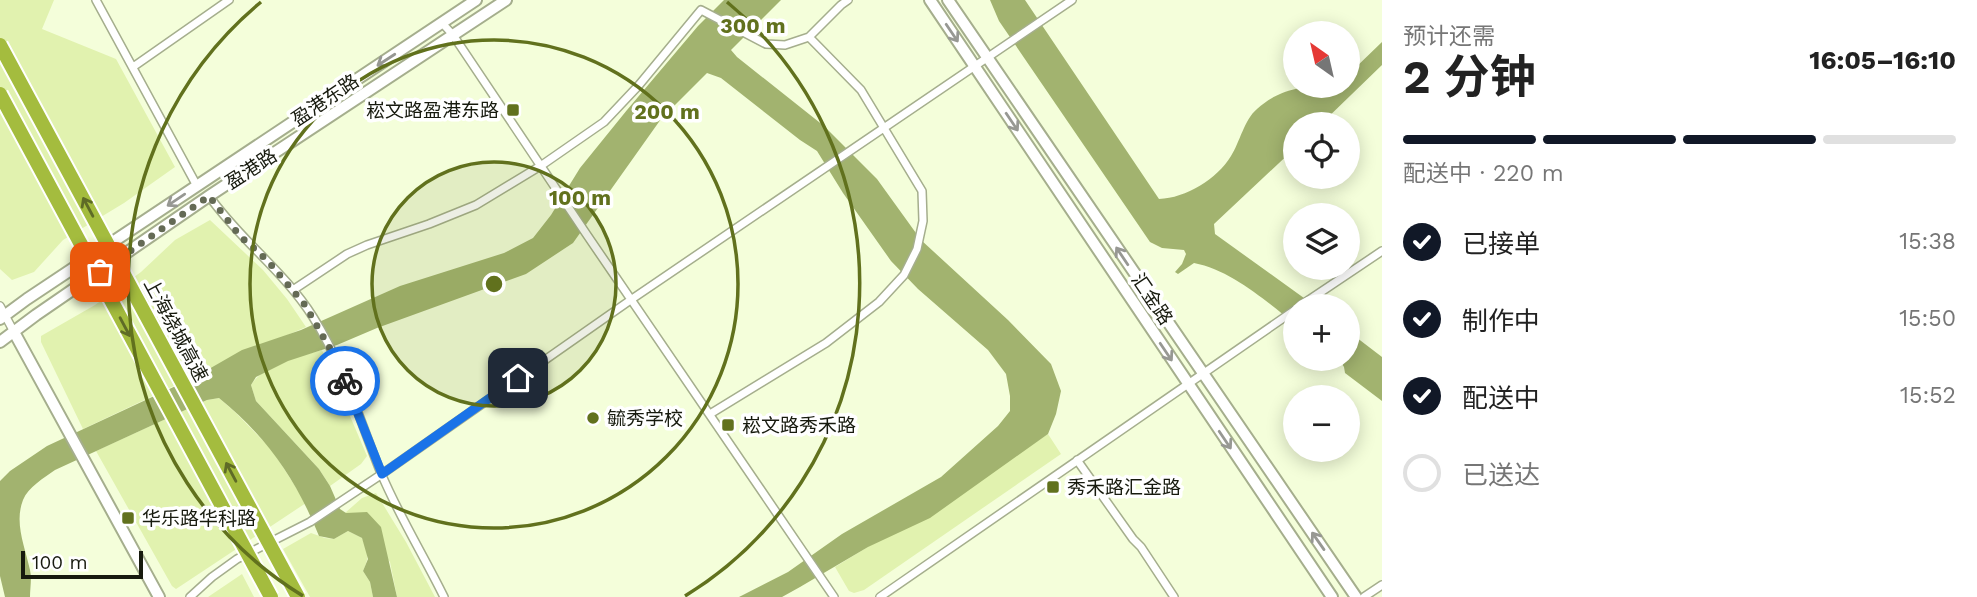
<!DOCTYPE html>
<html lang="zh">
<meta charset="utf-8">
<style>
body{margin:0;font-family:"Work Sans","Noto Sans SC",sans-serif;background:#f6f6f6;color:#222;height:100vh;display:flex;flex-direction:column;font-size:26px;white-space:nowrap}
*{box-sizing:border-box;margin:0}
p{font-size:23px;color:#767676}
.icon{flex:none;width:38px;height:38px;fill:none;stroke:currentColor;stroke-width:2;stroke-linecap:round;stroke-linejoin:round}
.map{position:relative;flex:1;overflow:hidden}
.drawer{display:flex;flex-direction:column;background:#fff;width:595px}
.drawer>*{flex:none}
.needle{width:46px;rotate:326deg}
.fabs{position:absolute;left:1283px;top:21px;display:grid;gap:14px}
.fabs a{display:grid;place-items:center;width:77px;height:77px;border-radius:50%;background:#fff;box-shadow:0 4px 18px #0003;font-size:35px}
.scale{position:absolute;left:21px;bottom:18px;width:122px;box-sizing:border-box;padding-left:7px;border:4px solid #171a0e;border-top:0;font-size:19px;line-height:24px;white-space:nowrap;color:#171a0e;-webkit-text-stroke:5px #fff;paint-order:stroke}
.pin{position:absolute;display:grid;place-items:center;width:60px;height:60px;color:#fff;margin:-30px;border-radius:14px;box-shadow:0 4px 10px #0006}
.courier{position:absolute;display:grid;place-items:center;width:70px;height:70px;margin:-35px;border:5px solid #1a73e8;border-radius:50%;background:#fff;color:#222;box-shadow:0 2px 9px #0007}
.overview em{font-style:normal;font-weight:700}
.overview div{display:flex;flex-direction:column-reverse}
.overview{display:flex;align-items:center;justify-content:space-between;height:119px;padding:0 21px}
h1{font-size:46px;font-weight:700;line-height:52px}
.bar{display:grid;grid-template-columns:repeat(4,1fr);gap:10px 7px;align-content:center;height:84px;padding:0 21px}
.bar i{height:9px;border-radius:5px;background:#e0e0e0}
.bar .current{background:#111827}
.bar p{grid-column:span 4}
ol{padding:0 21px;list-style:none}
li{display:flex;align-items:center;gap:21px;height:77px}
li p{margin-inline-start:auto}
li .icon{padding:7px;border-radius:50%;background:#111827;color:#fff;stroke-width:4}
li:last-child{color:#767676}
li i{width:38px;height:38px;border:4px solid #e0e0e0;border-radius:50%}
main{display:flex;flex:1;min-height:0}
.map>svg:first-child{display:block}
.green{fill:#e1f2af}
.water{fill:#a2b36f}
.lines{fill:none;stroke-linecap:round;stroke-linejoin:round}
.street-casing{stroke:#a5ae8d;stroke-width:10}
.secondary-casing{stroke:#a5ae8d;stroke-width:14}
.street{stroke:#fff;stroke-width:7}
.secondary{stroke:#fff;stroke-width:10}
.highway-bridge-casing{stroke:#fff;stroke-width:18;stroke-linecap:butt}
.highway-bridge{stroke:#a4bc3e;stroke-width:14}
.oneway{stroke:#979893}
.oneway2{stroke:#5e6b26}
.done{stroke:#646a55;stroke-width:7;stroke-dasharray:0 12.6}
.route{stroke:#1a73e8;stroke-width:9}
.ring{fill:none;stroke:#61711d;stroke-width:3.5}
.poi-dot{fill:#61711d;stroke:#fff;stroke-width:2.5}
.labels{text-anchor:middle;dominant-baseline:central;stroke-width:7;stroke-linejoin:round;paint-order:stroke}
.street-label{font-size:19px;fill:#171a0e;stroke:#fff}
.poi-label{font-size:19px;fill:#171a0e;stroke:#fff;text-anchor:start}
.centre{fill:#61711d;stroke:#fff;stroke-width:3.5}
.ring-label{font-size:21px;text-anchor:middle;font-weight:bold;fill:#61711d;stroke:#fff;stroke-width:7;stroke-linejoin:round;paint-order:stroke}
</style>
<main>
<div class="map">
<svg width="1382" height="597" viewBox="0 0 1382 597">
<rect width="100%" height="100%" fill="#f4feda"/>
<path class="green" d="M0,0H54L42,29L116,59L175,167L124,203L63,240L34,272L12,280L0,269Z
M210,220L263,270L287,299L306,327L214,367L83,429L41,342V336L95,305L141,272L175,240Z
M322,350L367,456L361,464L330,486L319,469L256,401L251,385C263,365 301,356 322,350Z
M219,398L236,413L272,450L306,503L176,589L172,586L96,451L207,400Z
M1048,434L1061,454L864,590L854,593L849,591L835,567L1005,463Z
M376,493L406,542L435,597H397L390,562L345,513L362,498Z
M348,531L362,538C368,553 370,556 363,571L370,582L373,597H310L283,549L311,533L325,538L334,539Z
M242,574L254,597H208Z"/>
<path class="water" d="M724,0H781L731,50L737,57L824,126L877,179L921,240L1008,320L1051,364L1061,391L1056,414L1048,434L930,518L868,547L800,587L782,597H739L788,572L842,534L941,477L998,426L1010,411V396L1006,374L988,350L918,289L891,261L843,193L817,151L800,140L721,78L707,73L661,119L573,243L526,274L377,328L337,345L288,361L256,377L251,385L256,401L319,469L330,486L340,509L346,513L367,512L381,527L397,597H373L370,582L363,571L368,559L362,538L348,531L334,539L319,536C296,479 267,437 219,398L207,400L55,470C44,478 28,487 23,500C14,523 25,547 30,570C32,578 30,588 30,597H5L0,576V481L10,471L47,446L195,377L242,350L301,330L400,286L504,253L533,238L551,215L580,168L627,110L698,26Z
M990,0H1025L1159,199C1186,198 1217,179 1231,156C1240,142 1244,120 1257,109C1285,84 1312,86 1348,86V73L1353,70L1382,42V65L1321,124H1295V148L1214,224L1215,234L1315,306H1295V324C1266,301 1231,270 1194,263L1178,274L1175,272L1182,264L1186,254L1184,250L1162,248L1150,242L999,21Z
M1348,331L1382,357V401L1345,373L1344,367L1339,359H1348Z"/>
<g class="lines">
<defs>
<path id="street" d="M96,0L197,186
M443,24L453,35L587,235L834,597
M133,67L229,0
M209,196C241,241 284,271 313,317C344,366 360,421 381,473C399,516 424,556 444,597
M293,290L347,254L367,245L429,224L476,205L542,165L604,122L639,85L701,10L766,44L785,45L809,37L841,5L848,0
M0,306L14,332
M1300,306L1382,251
M710,414L826,343L879,302L904,275L917,249L923,221L922,191L861,90L809,37
M1077,460L1133,539L1141,547L1174,597
M190,597L212,577L237,559L310,522L382,474L632,299L1072,0
M880,597L1295,310
M1364,597L1382,585"/>
<path id="secondary" d="M930,0L1332,597
M948,0L1356,597
M0,319L27,299L476,0
M14,332L159,597
M0,342L36,315L209,196L506,0"/>
</defs>
<use href="#street" class="street-casing"/>
<use href="#secondary" class="secondary-casing"/>
<use href="#street" class="street"/>
<use href="#secondary" class="secondary"/>
<defs>
<path id="highway-bridge" d="M0,45L298,597
M0,94L271,597"/>
</defs>
<use href="#highway-bridge" class="highway-bridge-casing"/>
<use href="#highway-bridge" class="highway-bridge"/>
</g>
<defs><path id="oneway-shaft" d="M-6 0H5M1.5-3L5.5 0L1.5 3" fill="none" stroke-width="1.6" stroke-linecap="round" stroke-linejoin="round" transform="scale(1.75)"/></defs>
<g class="oneway">
<use href="#oneway-shaft" transform="translate(952 33) rotate(56)"/>
<use href="#oneway-shaft" transform="translate(386 60) rotate(147)"/>
<use href="#oneway-shaft" transform="translate(1012 122) rotate(56)"/>
<use href="#oneway-shaft" transform="translate(176 200) rotate(146)"/>
<use href="#oneway-shaft" transform="translate(1122 256) rotate(-124)"/>
<use href="#oneway-shaft" transform="translate(1166 352) rotate(56)"/>
<use href="#oneway-shaft" transform="translate(1225 440) rotate(56)"/>
<use href="#oneway-shaft" transform="translate(1318 541) rotate(-125)"/>
</g>
<g class="oneway2">
<use href="#oneway-shaft" transform="translate(88 207) rotate(-118)"/>
<use href="#oneway-shaft" transform="translate(125 327) rotate(62)"/>
<use href="#oneway-shaft" transform="translate(231 472) rotate(-118)"/>
</g>
<g class="lines">
<path class="done" d="M100,272L209,196L240,236L267,260L305,305L332,352L345,381"/>
<path class="route" d="M345,381L382,474L518,378"/>
</g>
<circle cx="494" cy="284" r="122" fill="#61711d" fill-opacity=".12"/>
<g class="ring">
<circle cx="494" cy="284" r="122"/>
<circle cx="494" cy="284" r="244"/>
<path d="M303 596A366 366 0 0 1 261 2M727 2A366 366 0 0 1 685 596"/>
</g>
<g class="poi-dot">
<rect x="506" y="103" width="14" height="14" rx="3.5"/>
<circle cx="593" cy="418" r="7"/>
<rect x="721" y="418" width="14" height="14" rx="3.5"/>
<rect x="1046" y="480" width="14" height="14" rx="3.5"/>
<rect x="121" y="511" width="14" height="14" rx="3.5"/>
</g>
<g class="labels">
<g class="street-label">
<text transform="translate(325 100) rotate(-34)">盈港东路</text>
<text transform="translate(251 169) rotate(-33)">盈港路</text>
<text transform="translate(1152 299) rotate(56)">汇金路</text>
<text transform="translate(176 330) rotate(62)">上海绕城高速</text>
</g>
<g class="poi-label">
<text x="499" y="110" text-anchor="end">崧文路盈港东路</text>
<text x="607" y="418">毓秀学校</text>
<text x="742" y="425">崧文路秀禾路</text>
<text x="1067" y="487">秀禾路汇金路</text>
<text x="142" y="518">华乐路华科路</text>
</g>
</g>
<circle cx="494" cy="284" r="10" class="centre"/>
<g class="ring-label">
<text x="753" y="33">300 m</text>
<text x="667" y="119">200 m</text>
<text x="580" y="205">100 m</text>
</g>
</svg>
<div class="fabs">
<a><svg class="needle" viewBox="-14 -14 28 28"><path d="M0-13l5 13h-10z" fill="#e53935"/><path d="M0 13l5-13h-10z" fill="#767676"/></svg></a>
<a><svg class="icon" aria-label="locate" viewBox="0 0 24 24"><circle cx="12" cy="12" r="6"/><path d="M12 2v4M12 18v4M2 12h4M18 12h4"/></svg></a>
<a><svg class="icon" aria-label="layers" viewBox="0 0 24 24"><path d="M12 4l9 5-9 5-9-5zM3 14l9 5 9-5"/></svg></a>
<a>+</a>
<a>−</a>
</div>
<div class="scale">100 m</div>
<div class="pin" style="left:100px;top:272px;background:#ea580c"><svg class="icon" aria-label="bag" viewBox="0 0 24 24"><path d="M5 8h14l-1 12H6zM9 8a3 3 0 0 1 6 0"/></svg></div>
<div class="pin" style="left:518px;top:378px;background:#1f2937"><svg class="icon" aria-label="home" viewBox="0 0 24 24"><path d="M3 11l9-7 9 7M6 9v11h12V9"/></svg></div>
<div class="courier" style="left:345px;top:381px"><svg class="icon" aria-label="bike" viewBox="0 0 24 24"><circle cx="6" cy="16" r="4"/><circle cx="18" cy="16" r="4"/><path d="M6 16l4-8h5l3 8M10 8l3 8H6M13 5h3"/></svg></div>
</div>
<section class="drawer">
<div class="overview"><div><h1>2 分钟</h1><p>预计还需</p></div><em>16:05–16:10</em></div>
<div class="bar"><i class="current"></i><i class="current"></i><i class="current"></i><i></i><p>配送中 · 220 m</p></div>
<ol>
<li><svg class="icon" aria-label="check" viewBox="0 0 24 24"><path d="M5 12l5 5 9-10"/></svg>已接单<p>15:38</p></li>
<li><svg class="icon" aria-label="check" viewBox="0 0 24 24"><path d="M5 12l5 5 9-10"/></svg>制作中<p>15:50</p></li>
<li><svg class="icon" aria-label="check" viewBox="0 0 24 24"><path d="M5 12l5 5 9-10"/></svg>配送中<p>15:52</p></li>
<li><i></i>已送达</li>
</ol>
</section>
</main>
